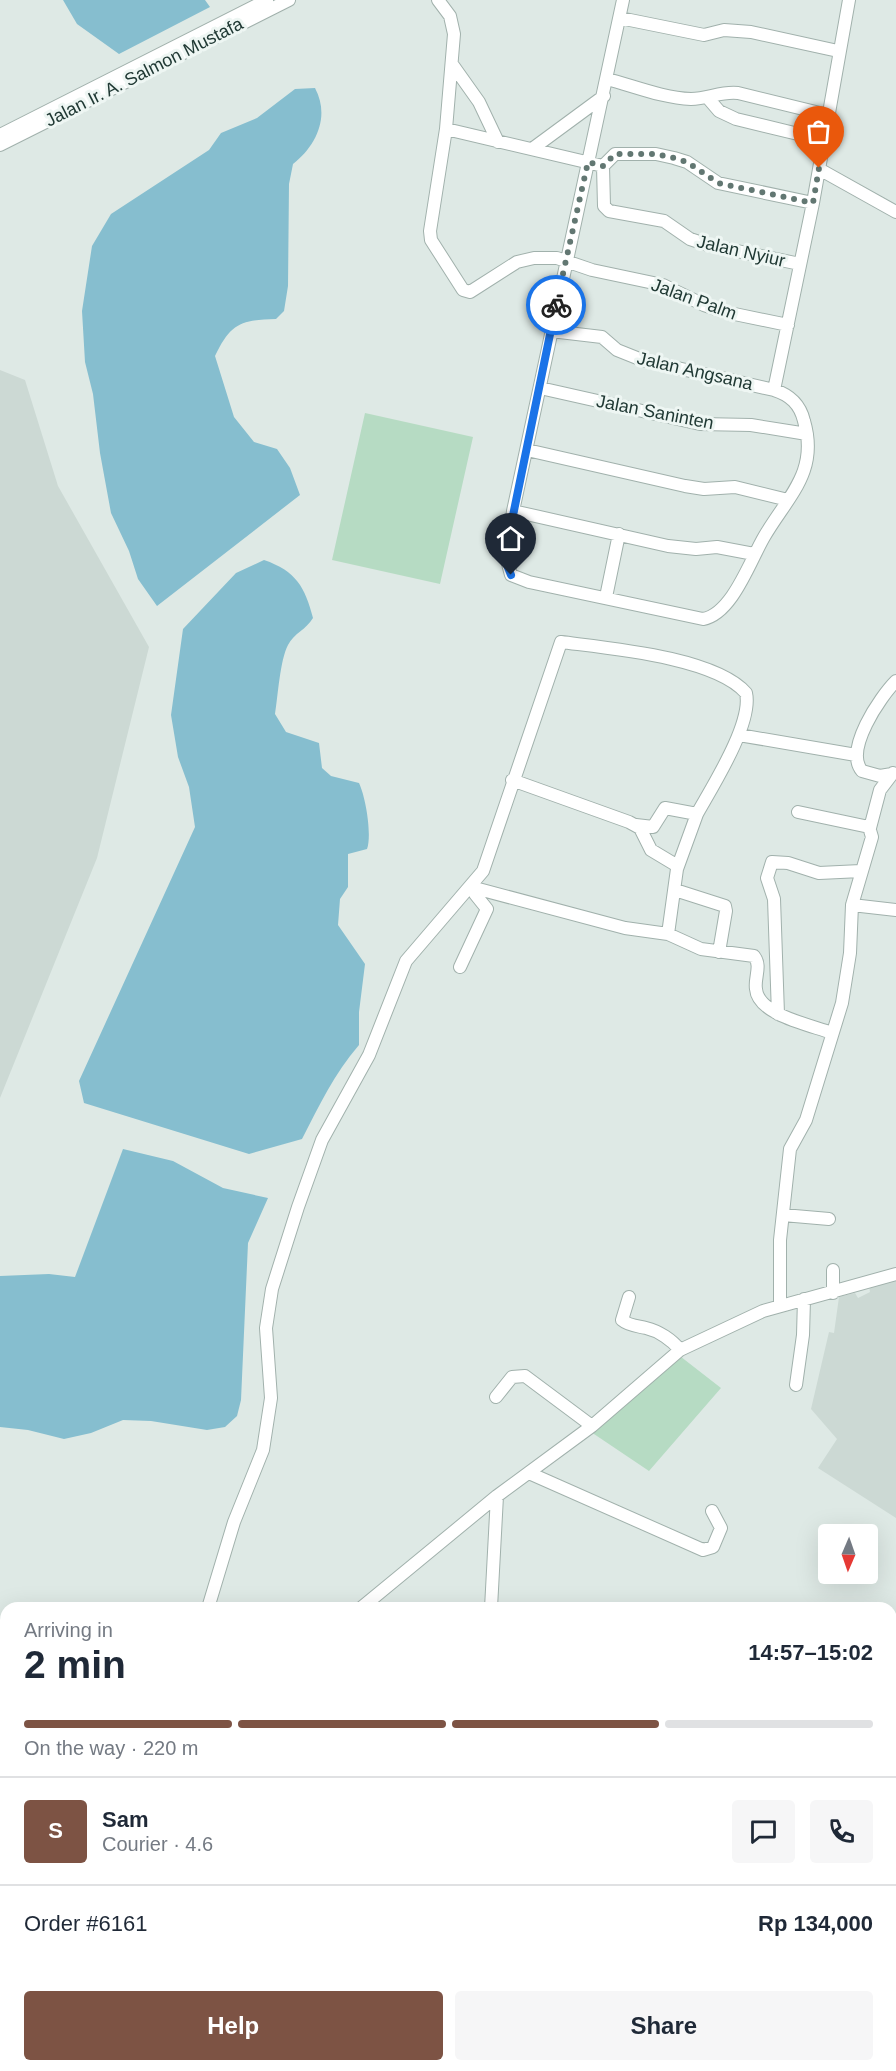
<!DOCTYPE html>
<meta charset="utf-8">
<style>
body{margin:0;font-family:Arial,sans-serif;background:#f6f6f7;color:#1f2937;height:100vh;display:flex;flex-direction:column;font-size:22px;white-space:nowrap}
*{box-sizing:border-box;margin:0}
p{font-size:20px;color:#747a83}
.icon{flex:none;width:33px;height:33px;fill:none;stroke:currentColor;stroke-width:2;stroke-linecap:round;stroke-linejoin:round}
.map{position:relative;flex:1;overflow:hidden}
.side{position:absolute;left:0px;top:1602px;width:897px;height:470px;display:flex;flex-direction:column;background:#fff;border-radius:18px 18px 0 0;box-shadow:0 6px 24px #0002}
.side>*{flex:none}
.needle{width:39px;rotate:182deg}
.controls{position:absolute;left:818px;top:1524px;display:grid;gap:12px}
.controls a{display:grid;place-items:center;width:60px;height:60px;border-radius:6px;background:#fff;box-shadow:0 6px 24px #0002;font-size:30px}
.pin{position:absolute;display:grid;place-items:center;width:51px;height:51px;color:#fff;margin:-62px -26px;border-radius:50% 50% 50% 0;rotate:-45deg;box-shadow:0 0 6px #0007}
.pin .icon{rotate:45deg}
.courier{position:absolute;display:grid;place-items:center;width:60px;height:60px;margin:-30px;border:4px solid #1a73e8;border-radius:50%;background:#fff;color:#222;box-shadow:0 2px 8px #0007}
.headline em{font-style:normal;font-weight:700}
.headline div{display:flex;flex-direction:column-reverse}
.headline{display:flex;align-items:center;justify-content:space-between;height:102px;padding:0 24px}
h1{font-size:39px;font-weight:700;line-height:45px}
.bar{display:grid;grid-template-columns:repeat(4,1fr);gap:9px 6px;align-content:center;height:72px;padding:0 24px}
.bar i{height:8px;border-radius:4px;background:#e0e1e3}
.bar .selected{background:#7d5344}
.bar p{grid-column:span 4}
.line{display:flex;align-items:center;gap:15px;padding:0 24px;border-top:2px solid #e0e1e3}
.line div{flex:1}
.round{display:grid;place-items:center;flex:none;width:63px;height:63px;border-radius:6px;background:#f6f6f7}
.button{display:flex;gap:12px;margin-top:auto;padding:12px 24px}
.button a{flex:1;height:69px;border-radius:6px;background:#7d5344;color:#fff;font-size:24px;font-weight:700;line-height:69px;text-align:center}
.button a+a{background:#f6f6f7;color:#1f2937}
.map>svg:first-child{display:block}
.built{fill:#ccd9d4}
.green{fill:#b6dbc3}
.water{fill:#86becf}
.lines{fill:none;stroke-linecap:round;stroke-linejoin:round}
.minor-casing{stroke:#a1b1ac;stroke-width:14}
.minor{stroke:#fff;stroke-width:12}
.done{stroke:#627772;stroke-width:6;stroke-dasharray:0 10.8}
.route{stroke:#1a73e8;stroke-width:8}
.labels{text-anchor:middle;dominant-baseline:central;stroke-width:6;stroke-linejoin:round;paint-order:stroke}
.street-label{font-size:18px;fill:#203934;stroke:#eef6f3}
</style>
<div class="map">
<svg width="896" height="2071" viewBox="0 0 896 2071">
<rect width="100%" height="100%" fill="#dee9e5"/>
<path class="built" d="M0,370L25,380L58,486L149,647L97,858L0,1098Z
M896,1277V1518L818,1468L837,1439L811,1409L829,1332L834,1333L839,1297L855,1293L858,1298L870,1292L869,1286Z"/>
<path class="green" d="M365,413L473,437L440,584L332,560Z
M676,1353L721,1388L649,1471L591,1432Z"/>
<path class="water" d="M63,0H205L210,7L119,54L77,24Z
M315,88C330,116 317,145 293,164L289,184L288,286L284,311L276,319C241,320 231,323 215,356L234,417L254,442L277,449L290,468L300,495L157,606L138,579L129,551L111,513L100,453L93,394L85,362L82,311L92,246L111,214L209,150L221,133L257,118L295,89Z
M264,560C296,571 305,587 313,618C306,630 294,633 288,645C280,660 278,696 275,714L286,732L319,743L322,768L331,776L359,783C366,798 372,835 367,849L348,854V887L340,899L338,925L365,964L359,1012V1045C334,1074 319,1106 302,1139L249,1154L84,1103L79,1081L195,827L189,787L178,757L171,715L183,629L236,573Z
M123,1149L173,1161L223,1188L268,1198L248,1243L241,1400L237,1416L225,1427L207,1430L151,1421L123,1420L91,1433L64,1439L28,1430L0,1427V1276L49,1274L75,1277Z"/>
<g class="lines">
<defs>
<path id="minor" d="M438,0L450,16L454,34L446,129L430,231L431,240L463,290L470,292L517,262L534,258H557L592,270L663,285L704,305L725,312L788,325
M620,18L704,35L724,30L751,32L838,51
M452,64L479,102L498,142
M607,79C634,86 663,98 691,99C708,99 721,91 738,93L828,115
M707,97L719,111L736,119L823,140
M446,129L603,166L604,206L609,211L664,221L690,239L708,245L800,264
M0,135L267,0
M0,145L289,0
M532,149L604,96
M603,166L615,154H656L674,158L687,162L718,183L813,203
M819,169L896,212
M551,331L602,337L617,350L642,360L774,390C790,395 800,404 804,421C819,472 788,496 764,537C750,561 732,614 703,619L529,582L511,575L507,560L513,511L623,0
M540,388L700,424L751,425L807,434
M774,390L813,203L849,0
M527,450L685,486L704,489L735,487L788,500
M513,511L668,546L696,549L717,547L754,554
M606,597L619,534
M739,735L856,755
M892,774L880,776L862,771C844,750 880,697 896,681
M512,780L629,822L640,828L651,850L676,865L677,869L668,934
M870,828L880,790L893,773
M677,869L697,814
M471,887L625,928L668,934L701,949L754,956C762,966 754,978 756,989C758,1015 811,1025 832,1033
M675,890L725,906L726,911L719,952
M852,905L896,910
M460,967L487,909L475,894L474,887
M778,1014L774,899L767,878L772,862L788,863L819,873L861,871
M783,1215L829,1219
M833,1293V1270
M629,1297L622,1320C629,1326 638,1326 646,1328C659,1331 672,1340 680,1350
M780,1305V1240L790,1149L806,1120L842,1003L850,953L852,905L872,837L869,827L798,812
M796,1385L803,1335L804,1299
M496,1397L512,1377L525,1376L592,1426
M529,1473L703,1550L713,1547L721,1528L712,1511
M208,1608L234,1522L263,1450L271,1398L266,1328L272,1289L298,1207L322,1140L369,1055L406,961L483,871L561,642C607,648 715,657 746,693C753,723 712,787 697,814L665,808L653,827L636,825
M361,1608L497,1496L592,1426L680,1350L763,1311L896,1274
M491,1608L497,1496
M0,1745H6
M0,1776L6,1762
M0,1897L6,1889
M891,1907L896,1910
M0,1951L6,1955
M9,2066L19,2071
M374,2066L385,2071
M466,2071V2066"/>
</defs>
<use href="#minor" class="minor-casing"/>
<use href="#minor" class="minor"/>
</g>
<g class="lines">
<path class="done" d="M556,305L588,162L603,166L615,154H656L674,158L687,162L718,183L813,203L819,168"/>
<path class="route" d="M511,575L507,565L509,535L556,305"/>
</g>
<g class="labels">
<g class="street-label">
<text transform="translate(144 72) rotate(-27)">Jalan Ir. A. Salmon Mustafa</text>
<text transform="translate(741 251) rotate(13)">Jalan Nyiur</text>
<text transform="translate(694 299) rotate(20)">Jalan Palm</text>
<text transform="translate(695 371) rotate(13)">Jalan Angsana</text>
<text transform="translate(655 412) rotate(11)">Jalan Saninten</text>
</g>
</g>
</svg>
<div class="controls">
<a><svg class="needle" viewBox="-14 -14 28 28"><path d="M0-13l5 13h-10z" fill="#e53935"/><path d="M0 13l5-13h-10z" fill="#747a83"/></svg></a>
</div>
<div class="pin" style="left:819px;top:168px;background:#ea580c"><svg class="icon" aria-label="bag" viewBox="0 0 24 24"><path d="M5 8h14l-1 12H6zM9 8a3 3 0 0 1 6 0"/></svg></div>
<div class="pin" style="left:511px;top:575px;background:#1f2937"><svg class="icon" aria-label="home" viewBox="0 0 24 24"><path d="M3 11l9-7 9 7M6 9v11h12V9"/></svg></div>
<div class="courier" style="left:556px;top:305px"><svg class="icon" aria-label="bike" viewBox="0 0 24 24"><circle cx="6" cy="16" r="4"/><circle cx="18" cy="16" r="4"/><path d="M6 16l4-8h5l3 8M10 8l3 8H6M13 5h3"/></svg></div>
<section class="side">
<div class="headline"><div><h1>2 min</h1><p>Arriving in</p></div><em>14:57–15:02</em></div>
<div class="bar"><i class="selected"></i><i class="selected"></i><i class="selected"></i><i></i><p>On the way · 220 m</p></div>
<div class="line" style="height:108px"><b class="round" style="background:#7d5344;color:#fff">S</b><div><b>Sam</b><p>Courier · 4.6</p></div><a class="round"><svg class="icon" aria-label="chat" viewBox="0 0 24 24"><path d="M4 5h16v11H9l-5 4z"/></svg></a><a class="round"><svg class="icon" aria-label="phone" viewBox="0 0 24 24"><path d="M5 4h4l2 5-3 2q2 4 5 5l2-3 5 2v4C11 20 4 13 5 4z"/></svg></a></div>
<div class="line" style="height:78px"><div>Order #6161</div><b>Rp 134,000</b></div>
<div class="button"><a>Help</a><a>Share</a></div>
</section>
</div>
